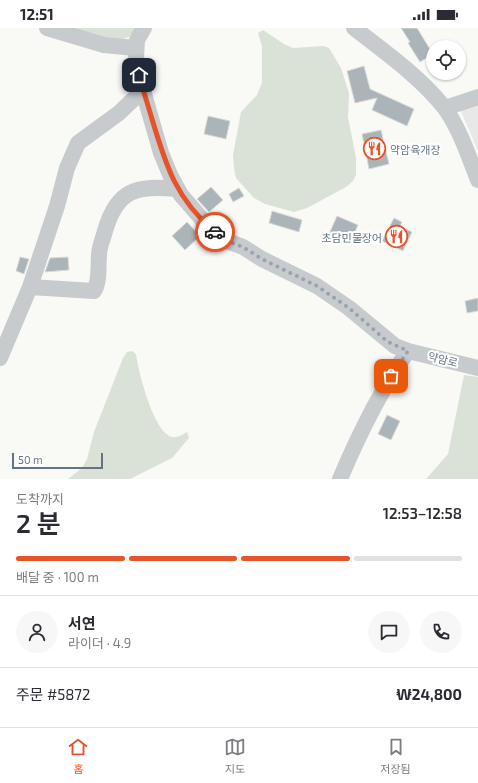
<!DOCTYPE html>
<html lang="ko">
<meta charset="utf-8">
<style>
body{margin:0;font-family:"Exo 2","Noto Sans KR",sans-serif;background:#f7f7f7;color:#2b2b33;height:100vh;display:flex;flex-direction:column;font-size:15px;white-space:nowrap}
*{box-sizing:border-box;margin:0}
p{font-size:13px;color:#7c7c81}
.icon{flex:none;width:22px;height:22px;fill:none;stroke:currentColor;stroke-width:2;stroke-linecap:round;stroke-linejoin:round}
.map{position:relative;height:451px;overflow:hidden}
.panel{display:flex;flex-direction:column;background:#fff;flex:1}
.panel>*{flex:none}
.tools{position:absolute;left:426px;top:12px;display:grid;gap:8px}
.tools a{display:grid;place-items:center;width:40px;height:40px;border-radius:50%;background:#fff;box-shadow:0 1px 3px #0004;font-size:20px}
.scale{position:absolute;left:12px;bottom:10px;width:91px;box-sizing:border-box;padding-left:4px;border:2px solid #637582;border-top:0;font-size:11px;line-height:14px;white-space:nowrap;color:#637582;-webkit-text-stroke:3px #fff;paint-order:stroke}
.pin{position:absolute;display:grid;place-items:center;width:34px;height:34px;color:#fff;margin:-17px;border-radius:8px;box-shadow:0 2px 6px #0006}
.courier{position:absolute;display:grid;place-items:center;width:40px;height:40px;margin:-20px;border:3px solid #e75328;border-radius:50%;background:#fff;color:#222;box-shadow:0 1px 5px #0007}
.summary em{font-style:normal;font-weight:600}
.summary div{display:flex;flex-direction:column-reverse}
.summary{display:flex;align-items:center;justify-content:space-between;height:68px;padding:0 16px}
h1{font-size:26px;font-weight:600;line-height:30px}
.bar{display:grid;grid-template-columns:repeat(4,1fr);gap:6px 4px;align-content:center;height:48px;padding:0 16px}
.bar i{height:5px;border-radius:3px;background:#e1e1e2}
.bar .active{background:#e75328}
.bar p{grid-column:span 4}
.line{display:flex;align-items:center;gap:10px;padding:0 16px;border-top:1px solid #e1e1e2}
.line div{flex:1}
.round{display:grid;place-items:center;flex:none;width:42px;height:42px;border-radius:21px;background:#f7f7f7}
.status{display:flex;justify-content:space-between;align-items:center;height:28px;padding:0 20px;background:#fff;direction:ltr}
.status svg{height:11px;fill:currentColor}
.tabs{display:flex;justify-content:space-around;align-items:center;height:56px;border-top:1px solid #e1e1e2;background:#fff;font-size:11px;color:#7c7c81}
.tabs a{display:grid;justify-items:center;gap:2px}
.tabs .active{color:#e75328}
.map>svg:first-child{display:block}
.built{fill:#e7e8e7}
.green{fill:#dae1d7}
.building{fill:#abb4b9;stroke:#dbdbd8}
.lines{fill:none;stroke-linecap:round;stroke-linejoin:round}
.minor{stroke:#c7cbce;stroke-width:16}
.done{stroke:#98a3ab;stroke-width:4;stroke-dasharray:0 7.2}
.route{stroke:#e75328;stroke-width:5}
.labels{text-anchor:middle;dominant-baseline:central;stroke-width:4;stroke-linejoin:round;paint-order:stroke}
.poi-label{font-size:11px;fill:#637582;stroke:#fff;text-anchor:start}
.street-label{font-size:11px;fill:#637582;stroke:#fff}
</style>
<div class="status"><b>12:51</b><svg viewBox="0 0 49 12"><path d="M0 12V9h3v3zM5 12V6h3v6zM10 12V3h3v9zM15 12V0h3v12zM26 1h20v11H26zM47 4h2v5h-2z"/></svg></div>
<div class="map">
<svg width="478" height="451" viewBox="0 0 478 451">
<rect width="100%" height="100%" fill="#f9f9f6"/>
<path class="built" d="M478,76V123L460,81Z"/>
<path class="green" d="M73,0H138L129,9L117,13Z
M263,2L284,16L293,20L324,18L329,20L341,40L349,65L348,89L356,130V147L353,153L346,159L307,180L294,184L265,176L254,170L236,150L234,140L233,127L241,84L257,67L262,55V18L258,5Z
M132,323L136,326C138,342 154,407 173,409C178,410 183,406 187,404L189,410L172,430L130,451H68L82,440L87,431L94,404L123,330L127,324Z
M464,347L478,349V451H426L448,426Z"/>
<path class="building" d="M401,0H417L433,26L420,34L408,15L410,14Z
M364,38L370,61L414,81L407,98L372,82L377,70L355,75L347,43Z
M208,88L230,93L226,111L204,106Z
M381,102L389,136L369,141L362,106Z
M211,159L223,172L209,184L197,171Z
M239,160L244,168L233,174L229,166Z
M272,183L302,192L299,204L269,195Z
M337,188L358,197L350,215L329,206Z
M394,190L402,194L400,198L412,204L403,223L382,213Z
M187,194L200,208L185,222L172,208Z
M20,229L29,231L24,246L16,243Z
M68,229L69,242L45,244L50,230Z
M478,270V283L467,285L465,273Z
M387,387L400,393L391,412L378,406Z"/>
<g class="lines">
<path class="minor" d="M47,0L104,17L135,20
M144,0L137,12L136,30L144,66L161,125L171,149L181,167L208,198L222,211L243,219L262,231L317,258L349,280L395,318L408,323L478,340
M354,0C386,25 419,48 444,79C459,99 469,129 478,152
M445,80L478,69
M30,259L57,178L67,140L78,115L119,85L143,62
M0,330L30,259L94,263C100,253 98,238 99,227C99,219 103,211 105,203C117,161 137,157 177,161
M340,451C359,406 380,363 408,323"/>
</g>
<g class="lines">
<path class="done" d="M215,204L222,211L243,219L262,231L317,258L349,280L388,314L408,323L391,348"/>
<path class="route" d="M139,47C143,62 148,77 152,91C166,138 176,171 215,204"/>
</g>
<defs>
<symbol id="restaurant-ring" viewBox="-11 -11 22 22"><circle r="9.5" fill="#fff" stroke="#e75328" stroke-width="1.5"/><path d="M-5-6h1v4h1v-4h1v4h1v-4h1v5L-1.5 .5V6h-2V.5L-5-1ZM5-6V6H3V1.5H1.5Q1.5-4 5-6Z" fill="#e75328"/></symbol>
</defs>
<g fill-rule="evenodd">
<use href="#restaurant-ring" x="362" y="108" width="25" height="25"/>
<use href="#restaurant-ring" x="384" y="196" width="25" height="25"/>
</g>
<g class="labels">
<g class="poi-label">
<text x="390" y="121">약암육개장</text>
<text x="382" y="209" text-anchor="end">초담민물장어</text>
</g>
<g class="street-label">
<text transform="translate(443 331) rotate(14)">약암로</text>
</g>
</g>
</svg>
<div class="tools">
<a><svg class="icon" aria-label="locate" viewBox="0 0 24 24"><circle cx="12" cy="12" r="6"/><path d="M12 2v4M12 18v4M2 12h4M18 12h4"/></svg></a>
</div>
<div class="scale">50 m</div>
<div class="pin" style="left:391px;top:348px;background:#ea580c"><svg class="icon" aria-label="bag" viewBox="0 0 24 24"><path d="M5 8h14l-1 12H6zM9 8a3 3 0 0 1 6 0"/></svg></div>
<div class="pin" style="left:139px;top:47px;background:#1f2937"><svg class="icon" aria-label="home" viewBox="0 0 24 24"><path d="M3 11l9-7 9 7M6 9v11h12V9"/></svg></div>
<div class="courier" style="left:215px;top:204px"><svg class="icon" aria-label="car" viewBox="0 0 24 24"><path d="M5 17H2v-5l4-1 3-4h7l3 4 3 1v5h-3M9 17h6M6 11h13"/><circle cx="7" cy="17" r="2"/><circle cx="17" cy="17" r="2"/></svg></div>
</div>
<section class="panel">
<div class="summary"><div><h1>2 분</h1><p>도착까지</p></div><em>12:53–12:58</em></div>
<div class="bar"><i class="active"></i><i class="active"></i><i class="active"></i><i></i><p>배달 중 · 100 m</p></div>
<div class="line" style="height:72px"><a class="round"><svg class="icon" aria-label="person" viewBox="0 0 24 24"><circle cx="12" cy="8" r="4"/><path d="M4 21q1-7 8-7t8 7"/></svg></a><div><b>서연</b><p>라이더 · 4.9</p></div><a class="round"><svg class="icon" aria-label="chat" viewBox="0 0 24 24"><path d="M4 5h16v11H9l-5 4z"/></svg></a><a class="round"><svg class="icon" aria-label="phone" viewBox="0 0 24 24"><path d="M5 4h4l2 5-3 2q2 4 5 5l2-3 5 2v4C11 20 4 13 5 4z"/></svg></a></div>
<div class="line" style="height:52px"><div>주문 #5872</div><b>₩24,800</b></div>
</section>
<nav class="tabs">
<a class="active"><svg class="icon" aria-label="home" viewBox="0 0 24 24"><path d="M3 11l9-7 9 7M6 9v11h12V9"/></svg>홈</a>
<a><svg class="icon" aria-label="map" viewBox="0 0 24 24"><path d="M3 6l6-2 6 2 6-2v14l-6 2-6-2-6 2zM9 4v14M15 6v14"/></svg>지도</a>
<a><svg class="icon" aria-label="saved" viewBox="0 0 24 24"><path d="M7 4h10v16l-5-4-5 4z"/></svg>저장됨</a>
</nav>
